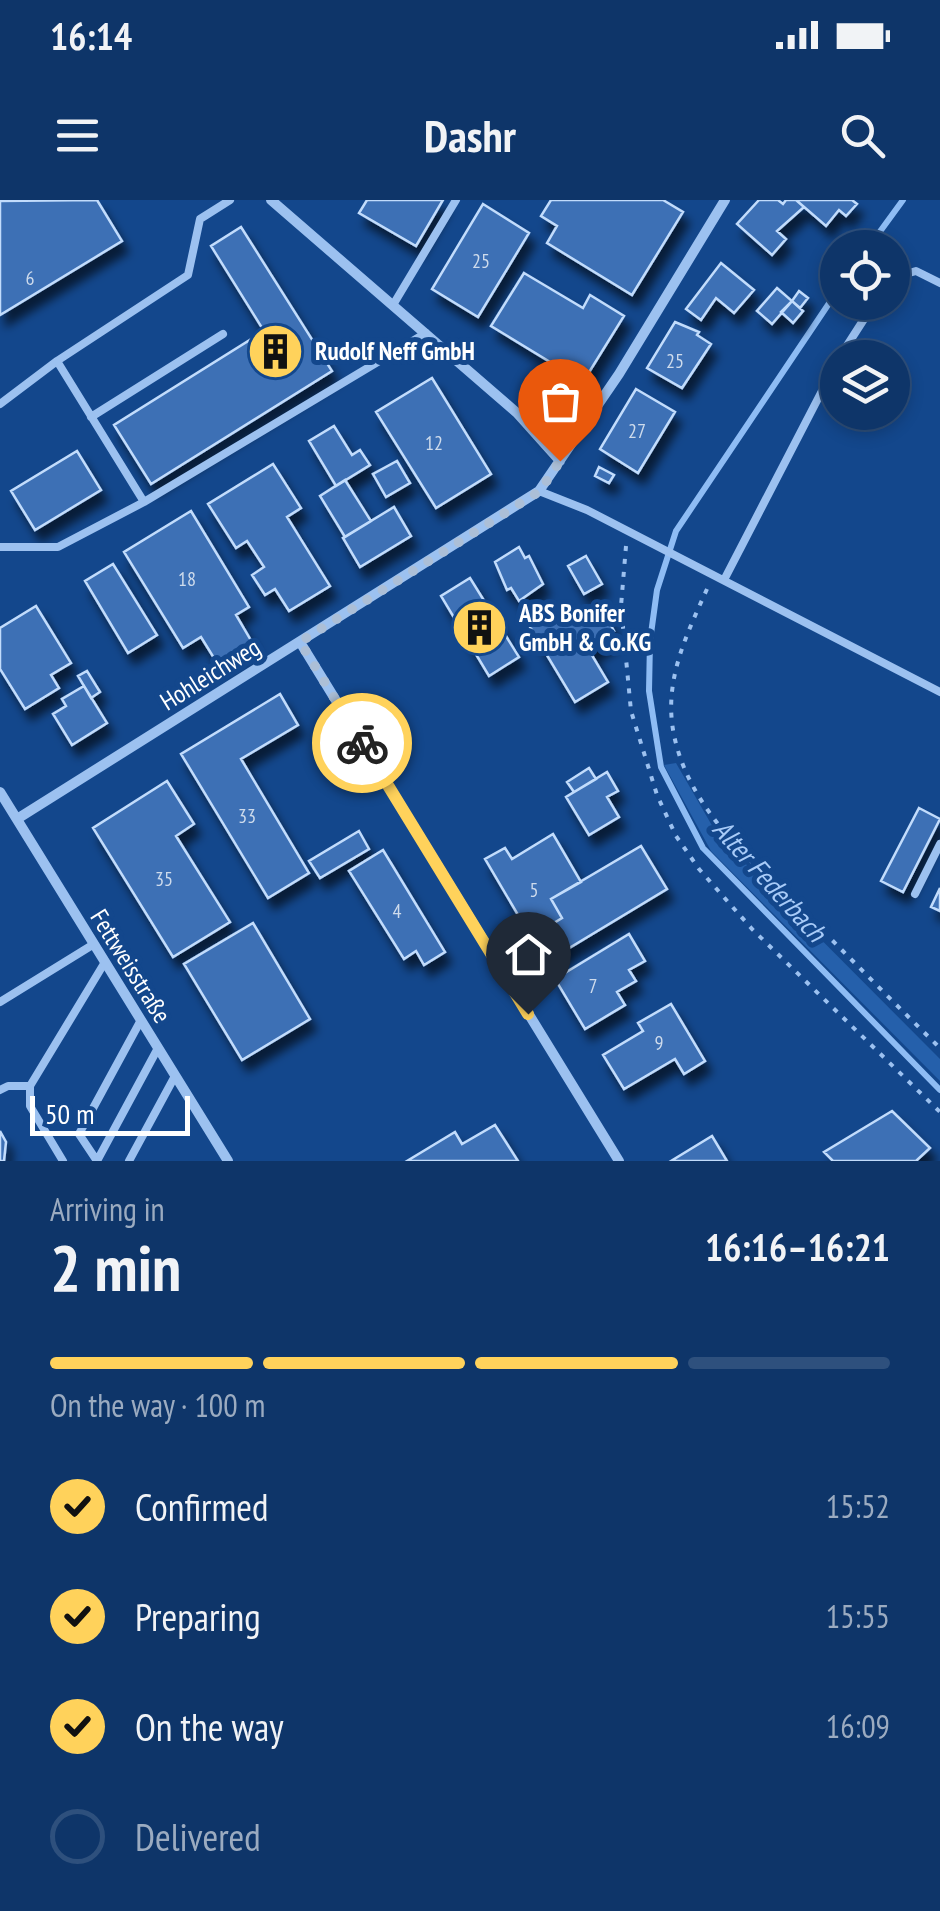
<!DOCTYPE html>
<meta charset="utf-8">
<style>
body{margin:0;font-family:"PT Sans Narrow",sans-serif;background:#1c4071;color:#f1f3f6;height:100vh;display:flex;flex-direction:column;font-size:38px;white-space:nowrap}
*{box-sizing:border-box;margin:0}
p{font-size:32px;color:#9babc0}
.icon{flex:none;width:55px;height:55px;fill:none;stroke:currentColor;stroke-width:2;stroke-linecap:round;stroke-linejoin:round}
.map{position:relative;height:961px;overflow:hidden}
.drawer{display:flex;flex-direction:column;background:#0e3569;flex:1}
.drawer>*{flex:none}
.controls{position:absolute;left:820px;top:30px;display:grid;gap:20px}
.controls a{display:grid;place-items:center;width:90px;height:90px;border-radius:50%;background:#0e3569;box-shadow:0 5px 15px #0003,0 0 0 2px #2e507d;font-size:50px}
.scale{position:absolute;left:30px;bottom:25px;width:160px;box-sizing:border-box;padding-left:10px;border:5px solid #fff;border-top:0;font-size:28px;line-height:35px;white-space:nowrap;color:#fff;-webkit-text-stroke:8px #13478c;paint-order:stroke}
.pin{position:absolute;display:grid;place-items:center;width:85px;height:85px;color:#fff;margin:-102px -42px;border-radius:50% 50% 50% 0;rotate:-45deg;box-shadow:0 0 10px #0007}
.pin .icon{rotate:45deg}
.courier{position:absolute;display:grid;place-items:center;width:100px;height:100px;margin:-50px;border:8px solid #ffd25b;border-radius:50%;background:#fff;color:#222;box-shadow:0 2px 12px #0007}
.summary em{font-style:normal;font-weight:700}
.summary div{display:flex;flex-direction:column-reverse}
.summary{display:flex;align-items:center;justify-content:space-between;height:170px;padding:0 50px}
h1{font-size:65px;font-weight:700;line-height:75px}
.bar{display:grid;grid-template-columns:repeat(4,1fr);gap:15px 10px;align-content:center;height:120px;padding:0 50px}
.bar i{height:12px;border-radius:8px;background:#2e507d}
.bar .on{background:#ffd25b}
.bar p{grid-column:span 4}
ol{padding:0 50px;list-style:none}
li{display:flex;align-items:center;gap:30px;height:110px}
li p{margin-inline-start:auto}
li .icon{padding:10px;border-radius:50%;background:#ffd25b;color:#111;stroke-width:4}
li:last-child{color:#9babc0}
li i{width:55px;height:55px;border:5px solid #2e507d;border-radius:50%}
.status{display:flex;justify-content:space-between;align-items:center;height:70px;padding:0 50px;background:#0e3569;direction:ltr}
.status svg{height:28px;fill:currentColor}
header{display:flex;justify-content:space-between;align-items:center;height:130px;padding:0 50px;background:#0e3569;font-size:45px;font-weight:700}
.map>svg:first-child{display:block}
.green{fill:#2560ab}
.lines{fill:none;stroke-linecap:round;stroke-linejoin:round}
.stream{stroke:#8ebcf4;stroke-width:6}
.building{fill:#3c70b5;stroke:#c2dcfc;stroke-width:2.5;filter:url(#shadow)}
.path{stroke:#9cc1f0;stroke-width:4;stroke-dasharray:5 8;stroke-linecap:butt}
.service{stroke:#9cc1f0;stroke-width:8}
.minor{stroke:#9cc1f0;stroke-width:10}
.done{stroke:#acbfd7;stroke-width:10;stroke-dasharray:0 18}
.route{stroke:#ffd25b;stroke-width:12}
.labels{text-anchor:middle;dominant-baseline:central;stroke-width:10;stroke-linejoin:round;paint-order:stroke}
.number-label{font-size:20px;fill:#cedbec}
.poi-label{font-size:25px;font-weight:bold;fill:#fff;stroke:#13478c;text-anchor:start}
.street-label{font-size:25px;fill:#fff;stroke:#13478c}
.water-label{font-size:28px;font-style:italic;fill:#a8cbf8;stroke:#13478c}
</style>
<div class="status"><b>16:14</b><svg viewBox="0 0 49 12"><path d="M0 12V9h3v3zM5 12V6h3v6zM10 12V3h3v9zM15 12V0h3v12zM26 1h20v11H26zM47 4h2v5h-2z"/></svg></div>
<header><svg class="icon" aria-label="menu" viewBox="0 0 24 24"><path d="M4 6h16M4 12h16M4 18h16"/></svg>Dashr<svg class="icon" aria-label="search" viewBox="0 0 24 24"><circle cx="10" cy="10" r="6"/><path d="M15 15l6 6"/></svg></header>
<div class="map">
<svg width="940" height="961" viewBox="0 0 940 961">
<defs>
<filter id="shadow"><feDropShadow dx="6" dy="11" stdDeviation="5" flood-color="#0009"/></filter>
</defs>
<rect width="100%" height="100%" fill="#13478c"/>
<path class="green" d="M676,563L718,636L940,859V881L711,651L664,565Z"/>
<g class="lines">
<path class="stream" d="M868,48L903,0
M838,90L676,331L657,390L650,441L649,491L661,567L703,648L940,890"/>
</g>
<path class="building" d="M97,0L122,41L0,115V1Z
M367,0H443L416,46L359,13Z
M551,0H663L683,12L632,95L547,43L557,26L541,16Z
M759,0H778L783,4L786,0H796L804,7L777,31L786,39L772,55L737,24Z
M796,0H852L857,4L846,16L839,10L826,26Z
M483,4L529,33L478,117L432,89Z
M241,27L332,171L151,284L114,225L264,131L211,46Z
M721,63L754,90L734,113L716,98L701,120L686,109Z
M524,73L583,108L590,95L624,116L583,182L491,126Z
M777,88L792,101L772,124L757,111Z
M799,91L808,98L800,108L792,101Z
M792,101L803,111L793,123L781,112Z
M675,122L699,132L697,135L711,144L682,188L647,168Z
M432,178L491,274L436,308L376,212Z
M636,189L675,212L638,273L600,249Z
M334,226L352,255L360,250L370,265L336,286L309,241Z
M77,251L101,290L35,330L11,291Z
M397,261L410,283L386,297L373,274Z
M273,264L301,308L287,317L330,386L289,411L275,389L265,395L252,375L264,367L247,341L236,348L208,304Z
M599,267L614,275L609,283L595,276Z
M345,280L371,321L345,337L320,296Z
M394,307L411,336L360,367L343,338Z
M191,311L249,407L236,415L252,442L217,463L201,437L183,448L124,352Z
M519,347L525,358L529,356L543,384L519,401L511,388L507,390L495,362Z
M586,356L602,384L584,394L568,366Z
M113,364L157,435L128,453L85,381Z
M470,378L519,457L489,476L441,396Z
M36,406L71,463L51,475L59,488L25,509L0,469V428Z
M600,406L614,431L608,435L611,439L590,452L608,482L575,502L530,427L562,408L568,418L586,407L589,413Z
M87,471L100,492L91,498L78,476Z
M84,486L107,523L72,545L53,514L66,506L62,499Z
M280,494L298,525L241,559L309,673L268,698L181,554Z
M589,568L596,579L574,592L567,582Z
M607,572L618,591L607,597L619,617L589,635L566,597Z
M167,581L194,624L176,636L230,722L173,757L93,628Z
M919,608L940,619L903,692L881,681Z
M359,631L369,649L320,678L309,661Z
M553,634L581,682L551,699L562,718L531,737L485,659L505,648L512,659Z
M641,646L667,689L546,762L531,737L562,718L551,699Z
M383,650L445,752L424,765L416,751L404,759L349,671Z
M940,688V711L931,707Z
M253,723L310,819L242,860L184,764Z
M629,734L645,761L629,770L636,781L617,792L625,805L585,829L555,779Z
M671,804L705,861L684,874L675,859L624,889L603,855L643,831L638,823Z
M892,911L930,948L916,961H833L824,952Z
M495,925L518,961H407L455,932L462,944Z
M0,931L6,942L4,961H0Z
M712,936L727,961H671Z"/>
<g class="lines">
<path class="path" d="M626,346L621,406L631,511L657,595L676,636L699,669L752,729L940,912
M707,389C686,436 663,482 674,535C690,614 761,670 815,723C857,765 898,807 940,848"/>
<path class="service" d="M230,0L200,19L188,75L57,161L144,302L426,133
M892,78L916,71L940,83
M393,105L456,0
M839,158L875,102
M0,204L57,161
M91,217L223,134
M539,291L587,310L940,492
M0,347H58L144,302
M724,380L838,160
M915,694L940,644
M0,802L94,744
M0,890L8,886H30
M63,961L30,906V886L105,762
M97,961L79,934L141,820
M97,961L158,848
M129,961L175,876"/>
<path class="minor" d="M271,0L517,213L560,261
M300,442L619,961
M0,592L228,961
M17,619L539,291L619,174L725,0"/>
</g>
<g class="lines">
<path class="done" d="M362,543L300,442L540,291L560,261"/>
<path class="route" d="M362,543L528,814"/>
</g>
<defs>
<symbol id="building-disc" viewBox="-11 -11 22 22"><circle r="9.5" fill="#ffd25b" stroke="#13478c"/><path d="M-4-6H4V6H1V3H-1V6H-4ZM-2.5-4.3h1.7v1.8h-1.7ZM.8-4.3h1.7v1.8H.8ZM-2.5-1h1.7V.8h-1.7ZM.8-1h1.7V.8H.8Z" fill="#111"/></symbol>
</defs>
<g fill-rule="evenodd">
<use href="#building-disc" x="244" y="120" width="63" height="63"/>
<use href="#building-disc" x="448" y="396" width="63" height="63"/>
</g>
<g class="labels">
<g class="number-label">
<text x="481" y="61">25</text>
<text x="30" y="78">6</text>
<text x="675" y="161">25</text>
<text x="637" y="231">27</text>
<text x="434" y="243">12</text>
<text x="187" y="379">18</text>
<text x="247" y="616">33</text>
<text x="164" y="679">35</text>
<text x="534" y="690">5</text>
<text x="397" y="711">4</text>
<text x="593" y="786">7</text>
<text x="659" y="843">9</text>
</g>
<g class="poi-label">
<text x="315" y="151">Rudolf Neff GmbH</text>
<text x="519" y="413">ABS Bonifer<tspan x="519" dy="29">GmbH &amp; Co.KG</tspan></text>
</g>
<g class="street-label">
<text transform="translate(210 474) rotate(-32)">Hohleichweg</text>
<text transform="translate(131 766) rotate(58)">Fettweisstraße</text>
</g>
<g class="water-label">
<text transform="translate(770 680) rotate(48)">Alter Federbach</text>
</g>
</g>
</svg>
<div class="controls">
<a><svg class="icon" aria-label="locate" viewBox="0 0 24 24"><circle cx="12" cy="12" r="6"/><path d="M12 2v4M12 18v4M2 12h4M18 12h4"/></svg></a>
<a><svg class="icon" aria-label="layers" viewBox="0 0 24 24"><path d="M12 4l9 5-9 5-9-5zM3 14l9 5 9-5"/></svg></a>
</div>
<div class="scale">50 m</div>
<div class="pin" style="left:560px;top:261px;background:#ea580c"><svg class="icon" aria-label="bag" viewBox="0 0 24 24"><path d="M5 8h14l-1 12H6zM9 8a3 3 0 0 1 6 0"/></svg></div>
<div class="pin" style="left:528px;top:814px;background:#1f2937"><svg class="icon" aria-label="home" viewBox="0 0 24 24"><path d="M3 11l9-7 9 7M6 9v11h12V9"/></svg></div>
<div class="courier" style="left:362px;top:543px"><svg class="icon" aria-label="bike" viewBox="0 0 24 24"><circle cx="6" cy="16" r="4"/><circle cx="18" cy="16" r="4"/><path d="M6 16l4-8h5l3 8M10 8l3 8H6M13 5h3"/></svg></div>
</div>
<section class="drawer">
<div class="summary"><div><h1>2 min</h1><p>Arriving in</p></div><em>16:16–16:21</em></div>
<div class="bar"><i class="on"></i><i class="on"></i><i class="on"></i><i></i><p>On the way · 100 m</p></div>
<ol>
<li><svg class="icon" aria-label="check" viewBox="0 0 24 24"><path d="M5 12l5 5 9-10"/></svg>Confirmed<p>15:52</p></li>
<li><svg class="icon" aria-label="check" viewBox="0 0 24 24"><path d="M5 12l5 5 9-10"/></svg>Preparing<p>15:55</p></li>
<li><svg class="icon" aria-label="check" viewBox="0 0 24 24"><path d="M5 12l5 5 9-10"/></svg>On the way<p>16:09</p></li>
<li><i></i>Delivered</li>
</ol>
</section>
